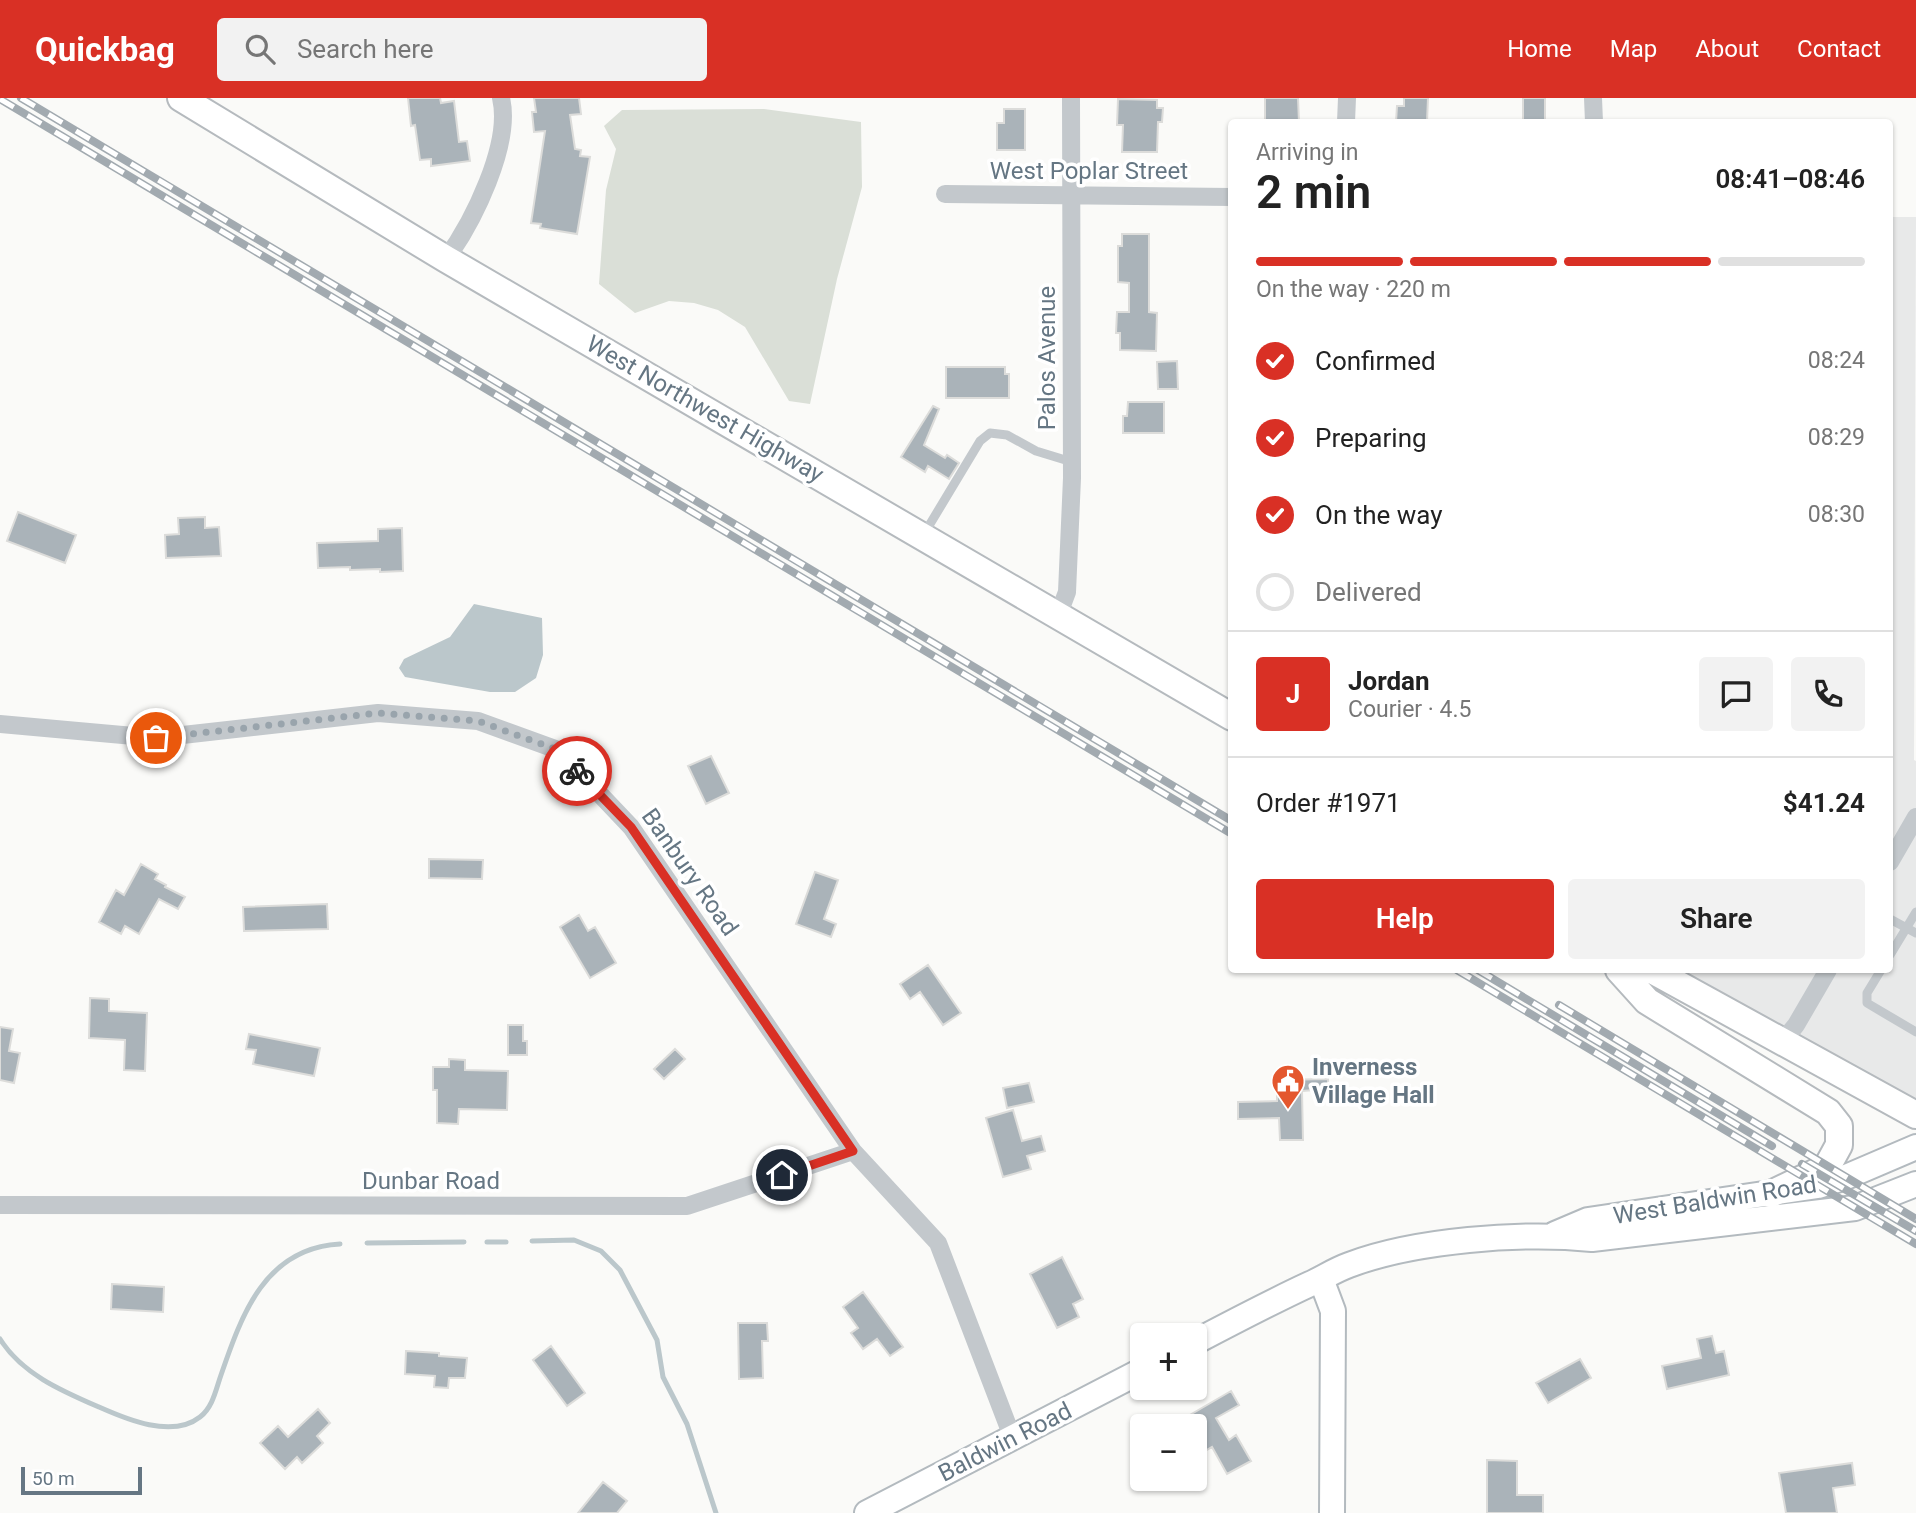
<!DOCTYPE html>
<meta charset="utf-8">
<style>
body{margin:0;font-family:Roboto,sans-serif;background:#f2f2f2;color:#222;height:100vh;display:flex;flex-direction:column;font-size:26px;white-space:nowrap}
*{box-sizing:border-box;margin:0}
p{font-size:23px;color:#767676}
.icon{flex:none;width:38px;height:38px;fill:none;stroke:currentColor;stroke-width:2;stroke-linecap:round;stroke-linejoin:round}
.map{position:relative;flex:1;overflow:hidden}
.drawer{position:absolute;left:1228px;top:21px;width:665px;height:854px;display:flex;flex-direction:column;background:#fff;border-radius:7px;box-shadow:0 2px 5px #0004}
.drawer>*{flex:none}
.fabs{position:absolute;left:1130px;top:1225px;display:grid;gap:14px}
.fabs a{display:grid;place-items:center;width:77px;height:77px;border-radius:7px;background:#fff;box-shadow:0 2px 5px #0004;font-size:35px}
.scale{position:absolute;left:21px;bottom:18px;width:121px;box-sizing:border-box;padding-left:7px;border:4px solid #657683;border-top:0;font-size:19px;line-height:24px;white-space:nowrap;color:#657683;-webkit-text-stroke:5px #fff;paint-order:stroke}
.pin{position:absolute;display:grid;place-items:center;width:60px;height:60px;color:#fff;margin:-30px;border:4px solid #fff;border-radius:50%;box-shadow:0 2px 7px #0007}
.courier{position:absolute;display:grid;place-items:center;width:70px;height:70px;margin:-35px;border:5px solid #d93025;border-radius:50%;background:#fff;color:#222;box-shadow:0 2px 9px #0007}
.summary em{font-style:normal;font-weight:600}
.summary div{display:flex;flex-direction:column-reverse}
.summary{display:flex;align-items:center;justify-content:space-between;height:119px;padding:0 28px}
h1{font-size:46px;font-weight:600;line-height:52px}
.bar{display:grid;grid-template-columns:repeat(4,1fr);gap:10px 7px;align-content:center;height:84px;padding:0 28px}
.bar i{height:9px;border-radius:5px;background:#e0e0e0}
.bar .active{background:#d93025}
.bar p{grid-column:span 4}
.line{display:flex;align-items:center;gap:18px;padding:0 28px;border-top:2px solid #e0e0e0}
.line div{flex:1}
.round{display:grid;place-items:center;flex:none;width:74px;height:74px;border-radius:7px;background:#f2f2f2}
ol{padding:0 28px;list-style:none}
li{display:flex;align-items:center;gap:21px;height:77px}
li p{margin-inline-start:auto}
li .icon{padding:7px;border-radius:50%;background:#d93025;color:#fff;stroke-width:4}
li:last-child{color:#767676}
li i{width:38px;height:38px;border:4px solid #e0e0e0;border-radius:50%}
.action{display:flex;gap:14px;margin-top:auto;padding:14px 28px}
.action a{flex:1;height:80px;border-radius:7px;background:#d93025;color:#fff;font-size:28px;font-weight:600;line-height:80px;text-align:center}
.action a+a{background:#f2f2f2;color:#222}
header{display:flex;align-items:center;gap:42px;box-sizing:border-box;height:98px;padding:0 35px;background:#d93025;color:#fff}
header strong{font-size:33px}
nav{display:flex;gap:38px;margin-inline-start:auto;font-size:24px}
.search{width:490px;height:63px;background:#f2f2f2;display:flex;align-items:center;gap:18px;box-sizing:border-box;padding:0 24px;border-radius:7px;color:#767676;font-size:26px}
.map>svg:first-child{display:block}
.built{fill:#e8e9e9}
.green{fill:#dadfd7}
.water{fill:#bbc7cb}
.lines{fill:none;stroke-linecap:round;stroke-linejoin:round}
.stream{stroke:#bbc7cb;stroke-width:5}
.building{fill:#aab3b9;stroke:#dcdcda;stroke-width:2}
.secondary-casing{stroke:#b3babf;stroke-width:28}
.primary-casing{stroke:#b5babe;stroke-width:30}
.lane{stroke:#c3c8cc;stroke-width:9}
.street{stroke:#c3c8cc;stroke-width:18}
.secondary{stroke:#fff;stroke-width:24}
.primary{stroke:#fff;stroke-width:26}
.rail-casing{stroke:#a2aab0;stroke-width:8}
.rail{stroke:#fff;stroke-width:5;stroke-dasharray:16;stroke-linecap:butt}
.done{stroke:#99a4ac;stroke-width:7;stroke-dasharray:0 12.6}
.route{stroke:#d93025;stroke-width:9}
.labels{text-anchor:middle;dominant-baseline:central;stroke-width:7;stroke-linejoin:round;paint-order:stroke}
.street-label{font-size:24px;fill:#657683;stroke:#fff}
.poi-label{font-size:24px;font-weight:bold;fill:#657683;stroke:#fff;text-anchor:start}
</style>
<header>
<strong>Quickbag</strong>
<div class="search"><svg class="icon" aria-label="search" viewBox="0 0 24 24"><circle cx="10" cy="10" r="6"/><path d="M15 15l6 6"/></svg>Search here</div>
<nav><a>Home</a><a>Map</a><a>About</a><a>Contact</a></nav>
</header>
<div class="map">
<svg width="1916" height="1415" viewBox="0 0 1916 1415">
<rect width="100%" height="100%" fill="#fafaf8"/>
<path class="built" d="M1890,119H1916L1914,662L1916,663V1017L1652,872H1890Z"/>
<path class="green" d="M764,11L861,24L862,89L837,181L810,306L789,303L745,229L718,212L694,205L669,203L635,215L599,186L606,92L616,51L604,28L622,12Z"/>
<path class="water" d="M474,506L542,520L543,557L536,580L515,594H490L405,579L399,570L404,561L450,539Z"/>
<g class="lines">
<path class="stream" d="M532,1143L574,1142L601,1153L620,1172L657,1242L663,1279L687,1326L716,1415
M487,1144H506
M367,1145L464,1144
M0,1241C22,1276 62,1293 99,1309C126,1321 172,1341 200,1319C213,1309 216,1291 221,1277C242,1216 265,1150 340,1146"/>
</g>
<path class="building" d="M408,0H440L441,5L454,3L459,44L467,43L470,63L431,68V61L420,62L415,27L411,28Z
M534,0H579L581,16L570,17L575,51L581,52L580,58L590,59L577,136L540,130L541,126L531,125L545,33L534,34L532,14H536Z
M1265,0H1298L1299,24H1265Z
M1404,0H1428L1427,24H1396L1397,8H1404Z
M1523,0H1545V24H1523Z
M1118,1L1157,2V10H1163L1162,24H1158L1157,54H1122L1123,27H1117Z
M1004,11H1025V52H997V25H1004Z
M1122,136H1149V214L1157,215L1156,253L1120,252V235H1116L1117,214H1129V185L1118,184V148H1122Z
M1177,263L1178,291H1158L1157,264Z
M946,269H1005V276H1009V300H946Z
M1128,304H1164V335H1123V318H1127Z
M933,308L939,311L924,347L945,360L947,357L959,365L949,381L928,368L925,374L901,359Z
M18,414L76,437L65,465L7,443Z
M205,419V430L219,429L221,458L166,460L165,437L179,436L178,420Z
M402,430L403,473L380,474V471L350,472V469L318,470L317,445L378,443V431Z
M711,658L729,695L706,706L688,668Z
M429,761L483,762L482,781L429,780Z
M141,766L158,776L155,781L166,787L165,789L185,799L178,811L159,801L139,836L125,828L121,836L99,824L116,792L124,797Z
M815,774L838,782L824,821L836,826L831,839L796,826Z
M327,806L328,831L244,833L243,809Z
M579,817L588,833L595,829L616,865L590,880L560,829Z
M928,867L961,915L943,927L920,894L910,901L900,886Z
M90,900L109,901V913L147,915L145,973L124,972L125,942L89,940Z
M508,927H523V943H527V957H508Z
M0,929L13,931L9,953L20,955L14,985L0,982Z
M249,936L320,950L314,978L253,966L256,952L246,951Z
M675,951L685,961L664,981L654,971Z
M449,961L465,962V972L508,973L507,1012L459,1011L458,1026L437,1025V992H433V969H449Z
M1328,981V991L1302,993L1303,1042H1280L1279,1020L1238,1021V1004L1277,1003V982Z
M1029,985L1034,1004L1007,1010L1003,990Z
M1013,1012L1022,1043L1041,1038L1045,1053L1027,1058L1031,1071L1003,1079L986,1020Z
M1062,1159L1083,1201L1073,1206L1079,1219L1057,1230L1030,1176Z
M112,1186L164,1189L163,1214L111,1211Z
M863,1194L903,1249L890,1258L877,1241L863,1251L851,1235L858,1230L843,1209Z
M738,1225H767L768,1243H762L763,1280L739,1281Z
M1712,1238L1716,1255L1724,1253L1729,1277L1667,1291L1662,1268L1701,1260L1697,1241Z
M551,1248L585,1295L567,1308L533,1262Z
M406,1253L439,1255V1258L467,1260L465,1280H449L448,1290L434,1289L435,1278L405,1276Z
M1580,1261L1591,1280L1548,1305L1536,1285Z
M1231,1293L1239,1307L1216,1320L1229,1342L1236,1337L1251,1363L1227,1376L1212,1349L1195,1359V1328H1171Z
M318,1311L330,1325L317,1338L323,1345L302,1365L297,1359L285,1371L260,1345L278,1328L288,1339Z
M1487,1362L1517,1363V1397H1543V1415H1487Z
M1852,1365L1855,1387L1833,1390L1837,1415H1786L1779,1375Z
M603,1384L627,1403L617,1415H578Z"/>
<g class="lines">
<defs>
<path id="secondary" d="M1555,1136L1588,1122L1818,1088L1846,1079L1916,1049
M1321,1181L1333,1213L1332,1415
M1195,1244C1233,1224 1271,1204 1310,1186C1323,1180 1335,1172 1349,1167C1415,1142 1521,1134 1592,1141L1855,1110L1916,1086
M867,1415L1143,1272"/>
<path id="primary" d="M181,0L446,161L1232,619
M1619,872L1647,903L1828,1014L1839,1028V1047L1827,1069L1771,1096
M1652,872L1916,1017"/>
</defs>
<use href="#secondary" class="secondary-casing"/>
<use href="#primary" class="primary-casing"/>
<path class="lane" d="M924,436L980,343L990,335L1007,337L1036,353L1072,364
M1890,821L1916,835
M1890,857L1916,814
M1881,872L1867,895V905L1916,934"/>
<path class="street" d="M1593,0L1594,24
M1346,24L1347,0
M945,96L1232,99
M446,161C473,124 512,46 501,0
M1058,518L1067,494L1072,380L1071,0
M0,626L156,640L378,615L478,623L558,652L631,729L853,1053L938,1145L1013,1341
M1890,764L1916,719
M1782,944L1796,927L1828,872
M0,1107L687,1108L853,1053"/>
<use href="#secondary" class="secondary"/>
<use href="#primary" class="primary"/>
<defs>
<path id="rail" d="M21,0L1232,723
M0,1L1232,736
M1457,872L1916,1146
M1478,872L1772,1048
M1559,907L1916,1121
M1802,1066L1916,1133"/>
</defs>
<use href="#rail" class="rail-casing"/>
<use href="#rail" class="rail"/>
</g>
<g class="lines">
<path class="done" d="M156,640L378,615L478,623L558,652L577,673"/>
<path class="route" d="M577,673L631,729L853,1053L782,1077"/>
</g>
<defs>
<symbol id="civic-pin" viewBox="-11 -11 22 30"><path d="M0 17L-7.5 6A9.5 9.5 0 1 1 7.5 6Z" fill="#e4572e" stroke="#fff"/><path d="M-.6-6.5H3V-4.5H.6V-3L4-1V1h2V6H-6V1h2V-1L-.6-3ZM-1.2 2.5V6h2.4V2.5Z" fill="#fff"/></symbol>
</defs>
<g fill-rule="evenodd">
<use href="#civic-pin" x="1269" y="964" width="38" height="52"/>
</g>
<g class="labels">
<g class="street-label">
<text x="1089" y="73">West Poplar Street</text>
<text transform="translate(1047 260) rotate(-90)">Palos Avenue</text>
<text transform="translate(705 311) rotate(30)">West Northwest Highway</text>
<text transform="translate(690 774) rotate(55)">Banbury Road</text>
<text x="431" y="1083">Dunbar Road</text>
<text transform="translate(1715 1102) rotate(-9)">West Baldwin Road</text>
<text transform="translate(1005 1344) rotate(-27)">Baldwin Road</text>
</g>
<g class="poi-label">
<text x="1312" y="969">Inverness<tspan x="1312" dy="28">Village Hall</tspan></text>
</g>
</g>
</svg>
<div class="fabs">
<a>+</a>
<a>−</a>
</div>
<div class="scale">50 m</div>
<div class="pin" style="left:156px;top:640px;background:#ea580c"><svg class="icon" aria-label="bag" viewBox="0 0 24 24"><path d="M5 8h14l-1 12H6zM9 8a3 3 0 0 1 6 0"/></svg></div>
<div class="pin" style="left:782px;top:1077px;background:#1f2937"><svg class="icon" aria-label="home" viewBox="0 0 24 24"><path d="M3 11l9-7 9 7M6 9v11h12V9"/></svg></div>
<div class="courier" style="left:577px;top:673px"><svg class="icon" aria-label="bike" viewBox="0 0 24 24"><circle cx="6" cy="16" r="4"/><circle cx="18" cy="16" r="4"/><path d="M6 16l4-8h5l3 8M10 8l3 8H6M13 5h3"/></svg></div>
<section class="drawer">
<div class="summary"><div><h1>2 min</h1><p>Arriving in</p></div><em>08:41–08:46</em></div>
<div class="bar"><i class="active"></i><i class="active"></i><i class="active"></i><i></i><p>On the way · 220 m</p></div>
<ol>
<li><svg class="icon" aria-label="check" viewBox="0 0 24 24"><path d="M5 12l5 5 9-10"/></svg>Confirmed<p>08:24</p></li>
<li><svg class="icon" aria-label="check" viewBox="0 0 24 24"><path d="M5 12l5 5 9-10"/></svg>Preparing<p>08:29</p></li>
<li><svg class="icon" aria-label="check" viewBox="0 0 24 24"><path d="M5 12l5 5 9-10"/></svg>On the way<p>08:30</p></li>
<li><i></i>Delivered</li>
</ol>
<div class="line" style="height:126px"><b class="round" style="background:#d93025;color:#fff">J</b><div><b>Jordan</b><p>Courier · 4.5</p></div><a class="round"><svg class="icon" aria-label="chat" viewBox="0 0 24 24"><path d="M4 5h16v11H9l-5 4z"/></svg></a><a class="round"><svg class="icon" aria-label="phone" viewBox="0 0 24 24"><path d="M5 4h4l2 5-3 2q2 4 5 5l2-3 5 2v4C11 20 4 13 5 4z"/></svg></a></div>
<div class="line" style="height:91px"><div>Order #1971</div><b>$41.24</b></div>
<div class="action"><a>Help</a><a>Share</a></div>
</section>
</div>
